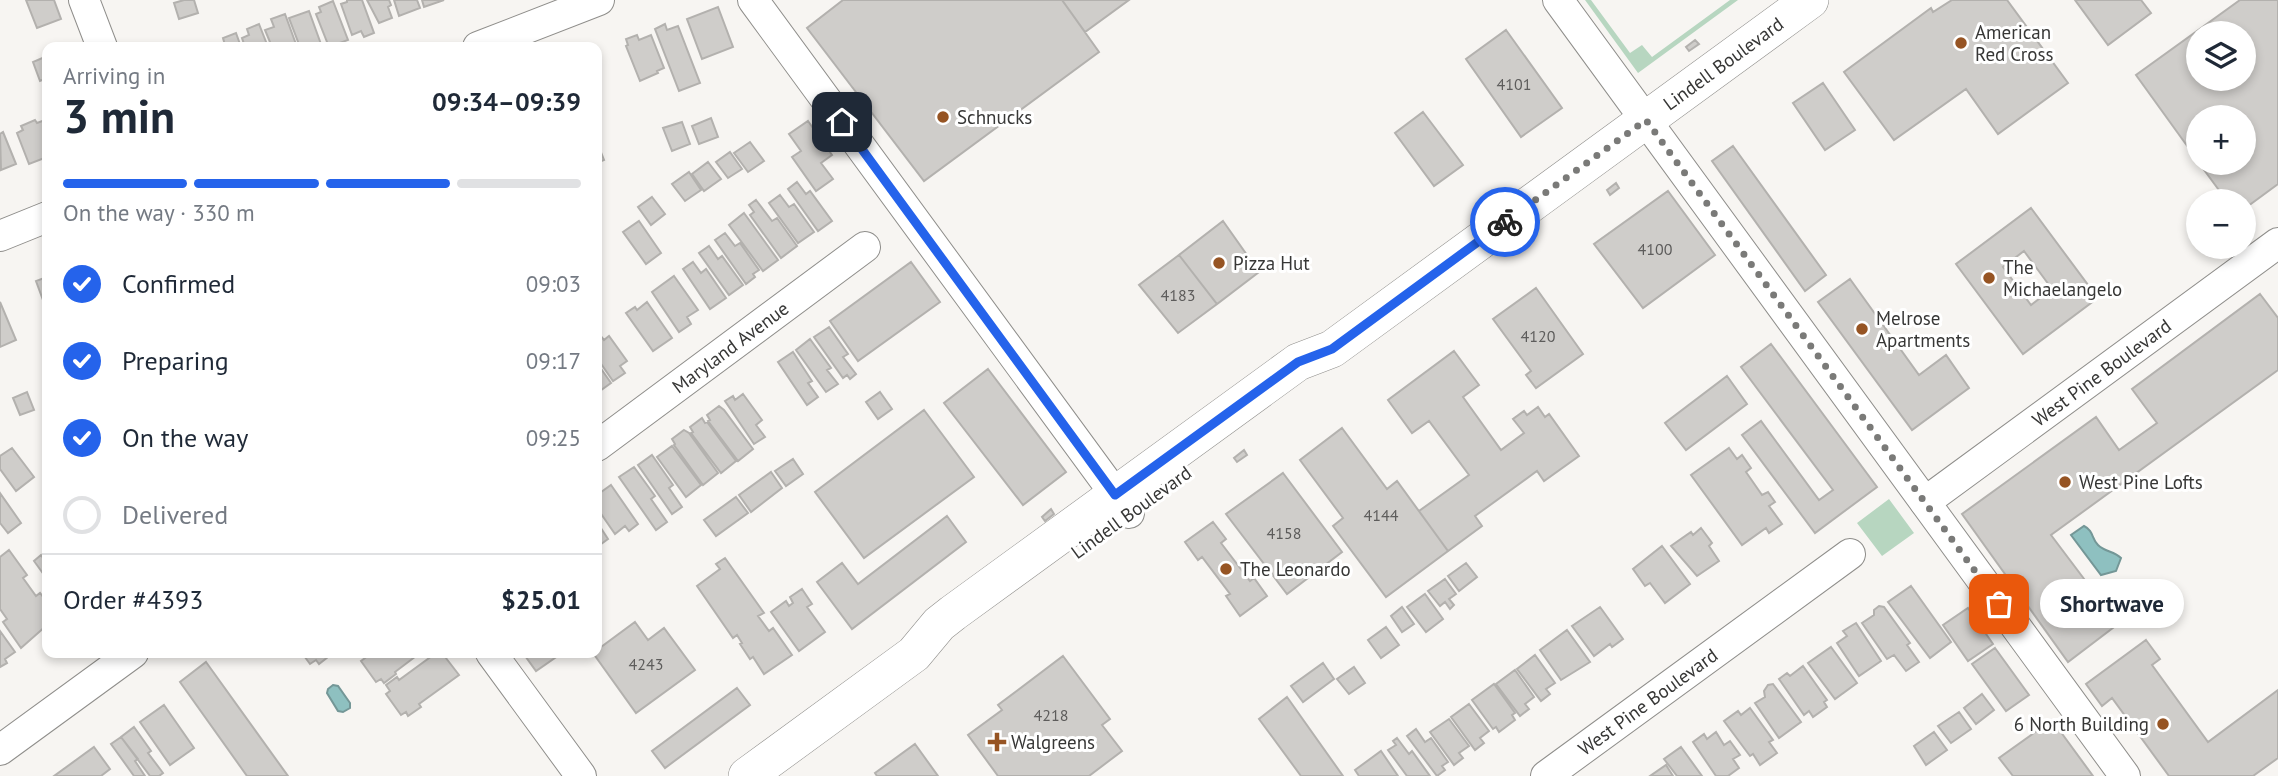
<!DOCTYPE html>
<meta charset="utf-8">
<style>
body{margin:0;font-family:"PT Sans",sans-serif;background:#f2f2f3;color:#1f2937;height:100vh;display:flex;flex-direction:column;font-size:26px;white-space:nowrap}
*{box-sizing:border-box;margin:0}
p{font-size:23px;color:#747a83}
.icon{flex:none;width:38px;height:38px;fill:none;stroke:currentColor;stroke-width:2;stroke-linecap:round;stroke-linejoin:round}
.map{position:relative;flex:1;overflow:hidden}
.drawer{position:absolute;left:42px;top:42px;width:560px;height:616px;display:flex;flex-direction:column;background:#fff;border-radius:14px;box-shadow:0 4px 10px #0003}
.drawer>*{flex:none}
.tools{position:absolute;left:2186px;top:21px;display:grid;gap:14px}
.tools a{display:grid;place-items:center;width:70px;height:70px;border-radius:50%;background:#fff;box-shadow:0 4px 10px #0003;font-size:35px}
.pin{position:absolute;display:grid;place-items:center;width:60px;height:60px;color:#fff;margin:-30px;border-radius:14px;box-shadow:0 4px 10px #0006}
.courier{position:absolute;display:grid;place-items:center;width:70px;height:70px;margin:-35px;border:5px solid #2563eb;border-radius:50%;background:#fff;color:#222;box-shadow:0 2px 9px #0007}
.bubble{position:absolute;height:49px;border-radius:24px;background:#fff;box-shadow:0 4px 10px #0003;font-size:23px;font-weight:700;line-height:49px;text-align:center}
.summary em{font-style:normal;font-weight:700}
.summary div{display:flex;flex-direction:column-reverse}
.summary{display:flex;align-items:center;justify-content:space-between;height:119px;padding:0 21px}
h1{font-size:46px;font-weight:700;line-height:52px}
.bar{display:grid;grid-template-columns:repeat(4,1fr);gap:10px 7px;align-content:center;height:84px;padding:0 21px}
.bar i{height:9px;border-radius:5px;background:#e0e1e3}
.bar .current{background:#2563eb}
.bar p{grid-column:span 4}
.line{display:flex;align-items:center;gap:18px;padding:0 21px;border-top:2px solid #e0e1e3}
.line div{flex:1}
ol{padding:0 21px;list-style:none}
li{display:flex;align-items:center;gap:21px;height:77px}
li p{margin-inline-start:auto}
li .icon{padding:7px;border-radius:50%;background:#2563eb;color:#fff;stroke-width:4}
li:last-child{color:#747a83}
li i{width:38px;height:38px;border:4px solid #e0e1e3;border-radius:50%}
.map>svg:first-child{display:block}
.green{fill:#b7d6c0}
.water{fill:#8ec0c0;stroke:#749797;stroke-width:2}
.building{fill:#cfcdca;stroke:#b3b1ae;stroke-width:2;fill-rule:evenodd}
.lines{fill:none;stroke-linecap:round;stroke-linejoin:round}
.minor-casing{stroke:#8f8e8b;stroke-width:32}
.major-casing{stroke:#8f8e8b;stroke-width:38}
.minor{stroke:#fff;stroke-width:30}
.major{stroke:#fff;stroke-width:37}
.done{stroke:#7a7a78;stroke-width:7;stroke-dasharray:0 12.6}
.route{stroke:#2563eb;stroke-width:9}
.poi-dot{fill:#965423;stroke:#fff;stroke-width:2.5}
.labels{text-anchor:middle;dominant-baseline:central;stroke-width:6;stroke-linejoin:round;paint-order:stroke}
.number-label{font-size:16px;fill:#5d5c5b}
.poi-label{font-size:19px;fill:#373736;stroke:#fff;text-anchor:start}
.street-label{font-size:19px;fill:#373736;stroke:#fff}
</style>
<div class="map">
<svg width="2278" height="776" viewBox="0 0 2278 776">
<rect width="100%" height="100%" fill="#f7f5f2"/>
<path class="green" d="M1585,0H1591L1630,53L1642,45L1652,57L1730,0H1738L1638,73Z
M1889,499L1914,533L1882,556L1857,523Z"/>
<path class="water" d="M2084,526C2094,531 2091,538 2098,545C2105,552 2114,551 2121,558L2116,571L2101,575L2071,535Z
M333,685L338,686L350,703V708L343,712L338,711L327,693L328,689Z"/>
<path class="building" d="M26,0H54L61,19L37,28Z
M184,0H194L198,13L179,19L174,3Z
M347,0H362L374,33L364,37L361,31L352,35L341,4L347,2Z
M367,0H389L391,5L388,7L392,18L379,23Z
M394,0H417L420,8L399,16Z
M422,0H444L424,7Z
M843,0H1062L1099,52L924,181L807,28Z
M1062,0H1129L1085,32Z
M1952,0H2007L2068,83L1998,134L1966,89L1894,140L1844,72L1931,8L1933,12Z
M2075,0H2141L2151,13L2108,45Z
M2240,0H2278V184L2244,209V201H2227L2199,163H2244V117H2198V161L2136,75ZM2198,33H2244V79H2198Z
M333,1L348,40L329,47L316,14L321,12L319,7Z
M718,7L733,47L702,59L687,19Z
M309,11L322,47H300L289,18Z
M285,14L297,47H272L265,30L274,27L271,19Z
M259,24L268,47H245L242,38L249,35L247,29Z
M665,24L667,30L678,26L700,83L679,91L655,29Z
M1506,30L1562,108L1521,137L1466,59Z
M236,33L241,47H219L225,45L223,38Z
M637,35L639,40L651,35L664,68L657,71L658,73L640,81L626,46L628,45L626,39Z
M1695,40L1699,44L1689,51L1686,47Z
M47,56V78L40,81L33,62Z
M1823,83L1855,130L1825,150L1793,103Z
M1423,112L1463,165L1434,186L1395,133Z
M711,118L718,137L699,144L692,126Z
M35,120L37,123L45,120L47,127V157L29,164L17,133L23,130L21,126Z
M808,121L832,155L821,163L833,179L816,191L792,157L801,151L789,134Z
M682,122L690,144L672,151L663,128Z
M3,132L16,164L1,170L0,134Z
M597,142L604,160L597,163Z
M750,142L764,161L748,172L734,153Z
M1733,146L1826,275L1805,291L1712,161Z
M730,152L742,169L728,178L716,162Z
M708,162L721,179L704,191L692,174Z
M689,172L701,190L685,201L672,184Z
M797,182L806,194L810,191L832,221L818,231L788,189Z
M1616,183L1619,188L1610,195L1607,190Z
M1668,191L1715,255L1643,308L1594,244Z
M780,195L789,207L794,204L814,232L798,243L769,203Z
M652,197L665,214L651,225L638,207Z
M756,200L772,221L777,218L797,246L781,258L750,215L754,212L749,205Z
M2031,208L2094,293L2095,300L2023,354L1956,264ZM2024,251L2052,289L2031,305L2003,267Z
M744,213L778,260L763,271L729,225Z
M639,221L661,253L646,264L623,232Z
M1223,221L1259,272L1217,304L1179,255Z
M725,233L735,246L740,243L759,270L753,274L755,277L746,284L715,240Z
M709,246L718,259L722,256L743,285L729,295L699,253Z
M1179,255L1217,304L1178,333L1139,285Z
M693,262L701,273L706,269L726,298L710,309L683,269Z
M911,262L940,302L858,361L830,321Z
M674,276L698,310L687,317L691,324L679,332L652,292Z
M47,277V311L36,281Z
M1850,279L1919,375L1946,355L1969,388L1912,430L1818,302Z
M1536,288L1583,354L1536,388L1526,375L1531,371L1493,319Z
M2260,294L2278,318V370L2051,535L2118,624L2068,662L1962,514L2096,417L2119,450L2157,423L2132,389Z
M0,302L16,340L0,347Z
M647,302L672,338L653,351L626,313L635,307L637,310Z
M829,327L848,354L843,357L856,374L850,379L847,375L843,378L814,337Z
M599,334L604,340L609,336L627,361L620,366L625,373L613,381L597,358V335Z
M810,339L831,368L827,370L838,384L826,392L796,350Z
M1771,344L1877,487L1815,533L1742,435L1761,421L1819,500L1833,490L1741,367Z
M1454,351L1479,385L1463,397L1501,450L1524,433L1513,419L1524,411L1527,415L1538,407L1545,417L1549,414L1579,456L1544,481L1537,471L1475,516L1482,526L1448,551L1419,511L1469,475L1429,421L1412,433L1388,400Z
M793,352L812,381L808,383L818,397L807,405L778,362Z
M597,363L611,383L597,393Z
M988,369L1066,472L1023,505L944,403Z
M1727,376L1747,404L1686,450L1665,423Z
M27,392L34,410L20,415L13,398Z
M880,392L892,409L878,419L866,402Z
M743,394L762,420L756,425L765,437L754,444L725,401L733,396L735,400Z
M719,406L724,410L753,449L738,461L708,421L710,420L707,415Z
M924,410L974,477L864,558L815,492Z
M702,418L705,423L707,422L736,461L721,473L691,433L693,432L690,427Z
M1342,428L1387,489L1397,481L1448,551L1386,597L1333,526L1343,518L1300,460Z
M684,430L689,433L718,473L703,485L674,445L675,444L672,439Z
M672,446L701,485L686,497L657,457Z
M12,448L34,477L16,491L0,469V456Z
M1729,448L1737,459L1742,455L1751,468L1746,472L1762,495L1768,492L1775,502L1769,506L1782,524L1769,533L1766,528L1742,545L1691,475Z
M1244,450L1247,455L1237,462L1234,458Z
M652,455L673,485L669,488L682,507L672,514L638,465Z
M793,459L803,474L786,486L775,471Z
M634,467L655,496L651,499L667,522L656,530L619,477Z
M771,472L782,488L751,512L739,495Z
M1283,473L1342,552L1287,594L1226,514Z
M611,485L638,524L629,531L625,526L615,534L597,508V495Z
M0,493L21,523L8,533L0,523Z
M736,497L748,513L716,536L704,520Z
M1051,509L1054,514L1045,521L1042,517Z
M947,516L966,542L852,629L817,582L842,563L858,584Z
M597,522L608,539L597,547Z
M1213,522L1226,539L1221,543L1250,581L1254,578L1267,596L1240,616L1226,596L1230,594L1202,557L1198,560L1185,542Z
M1701,528L1712,543L1709,546L1719,561L1697,576L1671,546L1691,532L1693,535Z
M1662,546L1690,584L1665,603L1650,583L1645,586L1633,569Z
M9,550L27,575L23,578L36,596L40,593L47,602V625L21,648L3,622L7,619L0,609V557Z
M41,555L47,564V579L34,561Z
M725,558L764,613L758,616L769,631L773,628L792,655L764,674L753,657L750,659L740,644L742,643L737,635L733,638L697,586L720,569L716,564Z
M1466,563L1477,577L1459,591L1448,576Z
M1445,579L1456,594L1449,599L1454,605L1450,609L1445,602L1440,606L1428,591Z
M1911,586L1951,642L1930,658L1888,602Z
M802,589L812,604L807,607L825,632L799,651L771,612L786,601L789,606L793,603L790,597Z
M1425,594L1443,619L1426,632L1407,607Z
M1879,606L1884,607L1910,643L1907,645L1919,662L1906,671L1894,655L1887,659L1862,623L1874,615V610Z
M1402,607L1414,624L1402,632L1391,616Z
M1600,607L1623,639L1612,647L1610,644L1594,656L1572,626Z
M1968,608L1993,644L1968,661L1943,625Z
M635,622L648,640L664,628L695,670L636,713L593,653H597V650Z
M1856,623L1881,661L1859,676L1837,643L1847,636L1843,631Z
M1386,627L1399,645L1381,658L1368,640Z
M1567,630L1590,662L1561,680L1540,650Z
M0,631L15,652L5,659L7,663L0,667Z
M2146,640L2160,659L2152,665L2208,742L2278,690V758L2253,776H2169L2112,698L2102,706L2086,684Z
M1831,647L1857,683L1835,699L1808,663Z
M1995,648L2029,695L2006,711L1972,664Z
M302,653H333L319,664L316,660L310,664Z
M361,653H420L395,672L396,674L384,683L381,679L376,682L361,661L365,658Z
M436,653H442L459,675L419,704L421,707L408,716L406,712L401,715L386,694L390,691L386,685L397,677L399,680Z
M523,653H562L536,671Z
M1535,655L1555,683L1546,689L1550,694L1541,701L1517,669Z
M1063,656L1110,719L1102,725L1122,751L1089,776H998L968,735L1002,710L998,705Z
M206,662L288,776H247L180,682Z
M1323,663L1334,679L1303,702L1291,686Z
M1803,666L1827,700L1824,702L1827,707L1813,717L1809,711L1804,715L1779,679L1787,673L1790,676Z
M1354,667L1365,683L1349,694L1337,679Z
M1515,670L1534,697L1525,704L1529,709L1520,716L1496,684Z
M1494,684L1515,713L1512,715L1515,720L1499,732L1496,727L1493,729L1472,700Z
M1773,684L1801,722L1779,738L1755,703L1765,697L1764,691L1768,685Z
M737,688L750,705L665,768L652,751Z
M1982,694L1994,710L1976,724L1964,708Z
M1287,697L1343,776H1301L1259,719Z
M1469,704L1489,731L1480,738L1484,743L1475,750L1451,717Z
M164,705L194,748L170,765L140,722Z
M1750,708L1773,740L1769,742L1777,753L1760,765L1753,754L1750,756L1724,721L1738,711L1741,715Z
M1959,712L1971,729L1951,743L1938,726Z
M1449,719L1469,746L1459,753L1463,758L1454,765L1430,732Z
M2052,720L2093,776H2013L1999,758Z
M134,727L151,751L148,753L163,773L159,776H150L121,737Z
M1416,729L1425,742L1431,738L1448,762L1442,766L1445,770L1437,776L1407,736Z
M1716,732L1724,745L1730,741L1740,755L1733,759L1739,768L1728,776H1716L1693,742L1704,734L1707,739Z
M1934,732L1947,750L1926,765L1914,746Z
M121,737L138,759L135,761L145,776H134L111,744Z
M1397,738L1409,754L1412,751L1430,776H1407L1388,750L1396,745L1393,741Z
M915,744L938,776H877L875,773Z
M94,747L110,769L101,776H54Z
M1681,747L1702,776H1677L1664,759Z
M1381,751L1398,776H1359L1355,770Z
M1666,765L1673,776H1650Z"/>
<g class="lines">
<defs>
<g id="minor">
<path d="M84,0L102,47"/>
<path d="M753,0L1129,513"/>
<path d="M1558,0L2125,776"/>
<path d="M478,47L599,0"/>
<path d="M0,236L47,217"/>
<path id="s1" d="M597,446L865,247"/>
<path id="s2" d="M1925,502L2278,243"/>
<path d="M491,653L581,776"/>
<path d="M0,750L133,653"/>
<path id="s3" d="M1546,776L1850,554"/>
</g>
<g id="major">
<path id="s4" d="M747,776L914,654L939,624L953,613L1298,362L1332,349L1810,0"/>
</g>
</defs>
<use href="#minor" class="minor-casing"/>
<use href="#major" class="major-casing"/>
<use href="#minor" class="minor"/>
<use href="#major" class="major"/>
</g>
<g class="lines">
<path class="done" d="M1505,222L1646,120L1999,604"/>
<path class="route" d="M842,122L1115,495L1298,362L1332,349L1505,222"/>
</g>
<g class="poi-dot">
<circle cx="1961" cy="43" r="7"/>
<circle cx="943" cy="117" r="7"/>
<circle cx="1219" cy="263" r="7"/>
<circle cx="1989" cy="278" r="7"/>
<circle cx="1862" cy="329" r="7"/>
<circle cx="2065" cy="482" r="7"/>
<circle cx="1226" cy="569" r="7"/>
<circle cx="2163" cy="724" r="7"/>
<path d="M993.5 731.5h7v7h7v7h-7v7h-7v-7h-7v-7h7z"/>
</g>
<g class="labels">
<g class="number-label">
<text x="1514" y="84">4101</text>
<text x="1655" y="249">4100</text>
<text x="1178" y="295">4183</text>
<text x="1538" y="336">4120</text>
<text x="1381" y="515">4144</text>
<text x="1284" y="533">4158</text>
<text x="646" y="664">4243</text>
<text x="1051" y="715">4218</text>
</g>
<g class="poi-label">
<text x="1975" y="32">American<tspan x="1975" dy="22">Red Cross</tspan></text>
<text x="957" y="117">Schnucks</text>
<text x="1233" y="263">Pizza Hut</text>
<text x="2003" y="267">The<tspan x="2003" dy="22">Michaelangelo</tspan></text>
<text x="1876" y="318">Melrose<tspan x="1876" dy="22">Apartments</tspan></text>
<text x="2079" y="482">West Pine Lofts</text>
<text x="1240" y="569">The Leonardo</text>
<text x="2149" y="724" text-anchor="end">6 North Building</text>
<text x="1011" y="742">Walgreens</text>
</g>
<g class="street-label">
<text stroke="none"><textPath href="#s4" startOffset="1211">Lindell Boulevard</textPath></text>
<text stroke="none"><textPath href="#s1" startOffset="166">Maryland Avenue</textPath></text>
<text stroke="none"><textPath href="#s2" startOffset="219">West Pine Boulevard</textPath></text>
<text transform="translate(1131 512) rotate(-36)">Lindell Boulevard</text>
<text stroke="none"><textPath href="#s3" startOffset="126">West Pine Boulevard</textPath></text>
</g>
</g>
</svg>
<div class="tools">
<a><svg class="icon" aria-label="layers" viewBox="0 0 24 24"><path d="M12 4l9 5-9 5-9-5zM3 14l9 5 9-5"/></svg></a>
<a>+</a>
<a>−</a>
</div>
<div class="pin" style="left:1999px;top:604px;background:#ea580c"><svg class="icon" aria-label="bag" viewBox="0 0 24 24"><path d="M5 8h14l-1 12H6zM9 8a3 3 0 0 1 6 0"/></svg></div>
<div class="pin" style="left:842px;top:122px;background:#1f2937"><svg class="icon" aria-label="home" viewBox="0 0 24 24"><path d="M3 11l9-7 9 7M6 9v11h12V9"/></svg></div>
<div class="courier" style="left:1505px;top:222px"><svg class="icon" aria-label="bike" viewBox="0 0 24 24"><circle cx="6" cy="16" r="4"/><circle cx="18" cy="16" r="4"/><path d="M6 16l4-8h5l3 8M10 8l3 8H6M13 5h3"/></svg></div>
<div class="bubble" style="left:2040px;top:579px;width:144px">Shortwave</div>
<section class="drawer">
<div class="summary"><div><h1>3 min</h1><p>Arriving in</p></div><em>09:34–09:39</em></div>
<div class="bar"><i class="current"></i><i class="current"></i><i class="current"></i><i></i><p>On the way · 330 m</p></div>
<ol>
<li><svg class="icon" aria-label="check" viewBox="0 0 24 24"><path d="M5 12l5 5 9-10"/></svg>Confirmed<p>09:03</p></li>
<li><svg class="icon" aria-label="check" viewBox="0 0 24 24"><path d="M5 12l5 5 9-10"/></svg>Preparing<p>09:17</p></li>
<li><svg class="icon" aria-label="check" viewBox="0 0 24 24"><path d="M5 12l5 5 9-10"/></svg>On the way<p>09:25</p></li>
<li><i></i>Delivered</li>
</ol>
<div class="line" style="height:91px"><div>Order #4393</div><b>$25.01</b></div>
</section>
</div>
